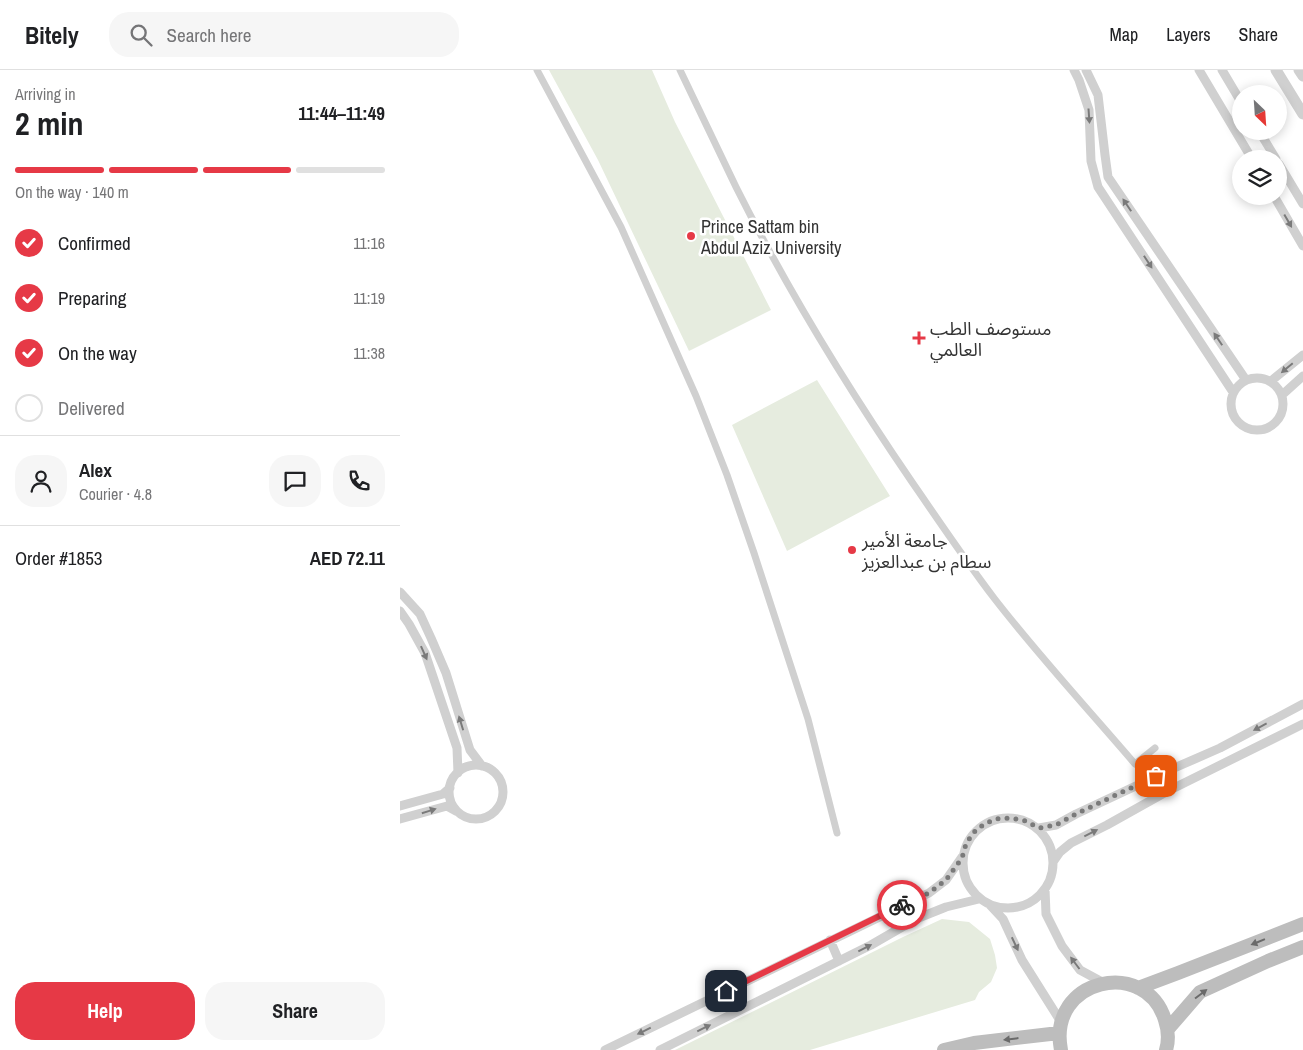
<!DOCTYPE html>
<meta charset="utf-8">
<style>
body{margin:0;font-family:"Archivo Narrow","Noto Sans Arabic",sans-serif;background:#f6f6f6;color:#202124;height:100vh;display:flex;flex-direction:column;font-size:19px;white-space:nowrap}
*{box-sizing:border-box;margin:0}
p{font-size:16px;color:#757577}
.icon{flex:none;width:28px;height:28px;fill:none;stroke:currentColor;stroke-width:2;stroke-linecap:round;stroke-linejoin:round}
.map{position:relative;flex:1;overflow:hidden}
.drawer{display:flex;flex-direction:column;background:#fff;width:400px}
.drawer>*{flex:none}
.needle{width:32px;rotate:155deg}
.buttons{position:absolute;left:832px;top:15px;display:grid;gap:10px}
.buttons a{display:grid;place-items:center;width:55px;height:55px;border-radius:50%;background:#fff;box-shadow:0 2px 12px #0003;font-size:25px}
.pin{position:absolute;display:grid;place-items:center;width:42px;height:42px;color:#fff;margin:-21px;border-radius:10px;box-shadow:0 2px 8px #0006}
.courier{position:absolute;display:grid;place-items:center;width:50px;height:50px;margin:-25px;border:4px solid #e63946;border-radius:50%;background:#fff;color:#222;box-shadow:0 1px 6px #0007}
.summary em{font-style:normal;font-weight:700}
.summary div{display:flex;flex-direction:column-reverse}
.summary{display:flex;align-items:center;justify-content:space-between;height:85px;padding:0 15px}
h1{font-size:32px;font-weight:700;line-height:38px}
.bar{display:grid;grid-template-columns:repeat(4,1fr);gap:8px 5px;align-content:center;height:60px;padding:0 15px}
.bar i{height:6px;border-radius:4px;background:#e0e0e0}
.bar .selected{background:#e63946}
.bar p{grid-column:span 4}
.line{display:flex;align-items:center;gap:12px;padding:0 15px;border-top:1px solid #e0e0e0}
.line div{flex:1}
.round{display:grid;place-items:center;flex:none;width:52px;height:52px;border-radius:20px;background:#f6f6f6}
ol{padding:0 15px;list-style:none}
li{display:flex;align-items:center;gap:15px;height:55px}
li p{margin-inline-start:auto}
li .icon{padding:5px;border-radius:50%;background:#e63946;color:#fff;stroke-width:4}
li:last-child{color:#757577}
li i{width:28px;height:28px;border:2px solid #e0e0e0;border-radius:50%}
.primary-button{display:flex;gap:10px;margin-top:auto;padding:10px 15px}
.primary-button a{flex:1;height:58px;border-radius:20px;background:#e63946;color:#fff;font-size:20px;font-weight:700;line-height:58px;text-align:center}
.primary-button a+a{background:#f6f6f6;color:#202124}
header{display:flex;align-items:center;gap:30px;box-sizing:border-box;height:70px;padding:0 25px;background:#fff;border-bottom:1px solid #e0e0e0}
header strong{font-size:24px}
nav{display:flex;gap:28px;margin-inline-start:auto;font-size:18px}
.search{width:350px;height:45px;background:#f6f6f6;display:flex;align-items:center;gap:12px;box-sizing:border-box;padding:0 18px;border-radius:20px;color:#757577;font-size:19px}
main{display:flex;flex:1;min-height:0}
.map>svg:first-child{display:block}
.green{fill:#e6ecdf}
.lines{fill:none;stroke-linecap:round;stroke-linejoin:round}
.pedestrian{stroke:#d0d0d0;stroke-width:7}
.minor{stroke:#d0d0d0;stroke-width:9}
.tertiary{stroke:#d0d0d0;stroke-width:11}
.secondary{stroke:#bdbdbd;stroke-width:14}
.oneway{fill:#7a7a7a}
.oneway2{fill:#6a6a6a}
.done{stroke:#7a7a7a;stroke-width:5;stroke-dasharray:0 9}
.route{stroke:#e63946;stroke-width:6}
.poi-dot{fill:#e63946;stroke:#fff;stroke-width:2}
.labels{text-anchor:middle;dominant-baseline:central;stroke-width:5;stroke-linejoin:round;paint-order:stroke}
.poi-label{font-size:18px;fill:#333;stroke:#fff;text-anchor:start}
</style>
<header>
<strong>Bitely</strong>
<div class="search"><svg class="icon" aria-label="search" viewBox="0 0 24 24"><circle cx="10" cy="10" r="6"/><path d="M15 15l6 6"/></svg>Search here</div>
<nav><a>Map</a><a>Layers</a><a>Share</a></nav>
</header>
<main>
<section class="drawer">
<div class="summary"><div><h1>2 min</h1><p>Arriving in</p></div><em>11:44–11:49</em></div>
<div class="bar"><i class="selected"></i><i class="selected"></i><i class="selected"></i><i></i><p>On the way · 140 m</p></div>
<ol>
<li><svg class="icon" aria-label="check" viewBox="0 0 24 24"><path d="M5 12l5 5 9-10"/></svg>Confirmed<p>11:16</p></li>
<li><svg class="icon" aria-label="check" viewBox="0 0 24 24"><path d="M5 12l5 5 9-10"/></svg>Preparing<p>11:19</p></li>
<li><svg class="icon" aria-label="check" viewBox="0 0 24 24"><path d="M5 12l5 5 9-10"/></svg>On the way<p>11:38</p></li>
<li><i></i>Delivered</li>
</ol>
<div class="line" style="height:90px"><a class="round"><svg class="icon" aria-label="person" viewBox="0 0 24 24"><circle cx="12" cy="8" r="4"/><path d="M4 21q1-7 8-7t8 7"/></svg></a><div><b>Alex</b><p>Courier · 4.8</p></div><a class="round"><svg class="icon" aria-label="chat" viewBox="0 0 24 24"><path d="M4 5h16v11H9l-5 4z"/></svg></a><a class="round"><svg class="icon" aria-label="phone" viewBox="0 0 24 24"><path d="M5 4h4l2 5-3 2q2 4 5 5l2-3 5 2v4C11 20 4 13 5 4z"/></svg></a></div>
<div class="line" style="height:65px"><div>Order #1853</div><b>AED 72.11</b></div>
<div class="primary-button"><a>Help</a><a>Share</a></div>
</section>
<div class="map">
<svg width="903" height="980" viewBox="0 0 903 980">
<rect width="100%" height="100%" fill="#fff"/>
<path class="green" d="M149,0H252L275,52L371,240L289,281L198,90Z
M417,310L490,426L387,481L332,355Z
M542,849L569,852L590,869L595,885L597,898L591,912L579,922L575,930L410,980H275L503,867Z"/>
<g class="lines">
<path class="pedestrian" d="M137,0L221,157L296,326L327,405L354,483L408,649L437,763
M280,0C299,39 317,78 336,117C387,219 447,317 512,412C539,451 565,490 594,528C638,585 688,639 735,694L755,678"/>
<path class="minor" d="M674,0L679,10L689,40L691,91L698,117L833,322
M686,0L698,25L705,85L708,107L846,310
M799,0L852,89
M822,0L841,32
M859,61L876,89
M879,94L903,134
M874,126L903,176
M831 334a26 26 0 1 1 52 0a26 26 0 1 1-52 0Z
M871,311L903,285
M882,325L903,306
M0,522L20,544L31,568L46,603L70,680L82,696
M0,541L9,554L25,583L57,678L58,703
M49 722a27 27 0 1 1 54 0a27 27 0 1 1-54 0Z
M0,736L43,724L50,718
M563 793a45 45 0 1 1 90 0a45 45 0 1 1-90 0Z
M0,749L47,736L56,741
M639,758L656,755L676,744L772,699L820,678L903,634
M653,792L660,782L671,773L707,755L766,722L903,654
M645,819L646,844L662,876L680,900L704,913
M589,834L603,849L622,890L661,952
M430,870L439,891
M205,980L529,823L546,810L562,787
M260,980L471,875L516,849L546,837L579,829"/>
<path class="tertiary" d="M876,0L903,44
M899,0L903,6"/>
<path class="secondary" d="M738,918L778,903L903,854
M768,959L800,922L868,891L903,877
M544,980L574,973L659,963
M661,980C647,908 746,887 765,950C768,959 769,970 766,980"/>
</g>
<defs><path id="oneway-solid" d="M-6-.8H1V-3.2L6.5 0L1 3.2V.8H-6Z" transform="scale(1.25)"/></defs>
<g class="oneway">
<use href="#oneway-solid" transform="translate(689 46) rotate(86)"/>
<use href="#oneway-solid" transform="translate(727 135) rotate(-124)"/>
<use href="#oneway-solid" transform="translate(888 151) rotate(60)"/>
<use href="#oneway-solid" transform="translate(748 192) rotate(57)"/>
<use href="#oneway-solid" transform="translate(818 269) rotate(-124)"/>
<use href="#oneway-solid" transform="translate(887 298) rotate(140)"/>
<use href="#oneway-solid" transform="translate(24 583) rotate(66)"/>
<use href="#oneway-solid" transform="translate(61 653) rotate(-107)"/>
<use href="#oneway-solid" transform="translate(860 657) rotate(152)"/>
<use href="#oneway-solid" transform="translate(29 741) rotate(-17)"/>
<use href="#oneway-solid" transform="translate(691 763) rotate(-27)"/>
<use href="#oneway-solid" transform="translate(615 874) rotate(65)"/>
<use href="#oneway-solid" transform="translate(465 878) rotate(-27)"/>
<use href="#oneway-solid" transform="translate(675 893) rotate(-127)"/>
<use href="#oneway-solid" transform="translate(304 958) rotate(-26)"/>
<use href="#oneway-solid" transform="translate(244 961) rotate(154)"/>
</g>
<g class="oneway2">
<use href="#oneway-solid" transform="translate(858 872) rotate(158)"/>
<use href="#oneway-solid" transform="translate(801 924) rotate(-37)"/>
<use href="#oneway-solid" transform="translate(611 969) rotate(173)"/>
</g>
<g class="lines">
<path class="done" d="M502,835L529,823L546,810L562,788L566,774L573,763L584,754L596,749L610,748L623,750L639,758L656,755L676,744L756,706"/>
<path class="route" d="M326,921L502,835"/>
</g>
<g class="poi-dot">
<circle cx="291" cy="166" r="5"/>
<path d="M516.5 260.5h5v5h5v5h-5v5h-5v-5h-5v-5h5z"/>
<circle cx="452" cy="480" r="5"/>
</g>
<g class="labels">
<g class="poi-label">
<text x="301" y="156">Prince Sattam bin<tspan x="301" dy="21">Abdul Aziz University</tspan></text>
<text x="530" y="258">مستوصف الطب<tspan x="530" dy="21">العالمي</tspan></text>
<text x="462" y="470">جامعة الأمير<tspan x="462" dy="21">سطام بن عبدالعزيز</tspan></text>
</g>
</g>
</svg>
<div class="buttons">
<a><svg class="needle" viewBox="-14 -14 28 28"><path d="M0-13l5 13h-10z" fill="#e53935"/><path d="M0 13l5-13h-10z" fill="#757577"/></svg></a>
<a><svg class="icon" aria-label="layers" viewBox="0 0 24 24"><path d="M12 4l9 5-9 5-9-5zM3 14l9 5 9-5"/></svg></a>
</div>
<div class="pin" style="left:756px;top:706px;background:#ea580c"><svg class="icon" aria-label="bag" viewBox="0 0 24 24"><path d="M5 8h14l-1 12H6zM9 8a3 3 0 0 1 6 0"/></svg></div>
<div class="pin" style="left:326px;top:921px;background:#1f2937"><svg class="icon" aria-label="home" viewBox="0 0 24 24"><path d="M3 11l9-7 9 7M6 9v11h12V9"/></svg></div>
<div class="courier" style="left:502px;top:835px"><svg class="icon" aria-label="bike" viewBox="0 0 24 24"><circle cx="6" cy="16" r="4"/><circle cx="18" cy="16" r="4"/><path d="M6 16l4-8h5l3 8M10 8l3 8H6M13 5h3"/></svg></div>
</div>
</main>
